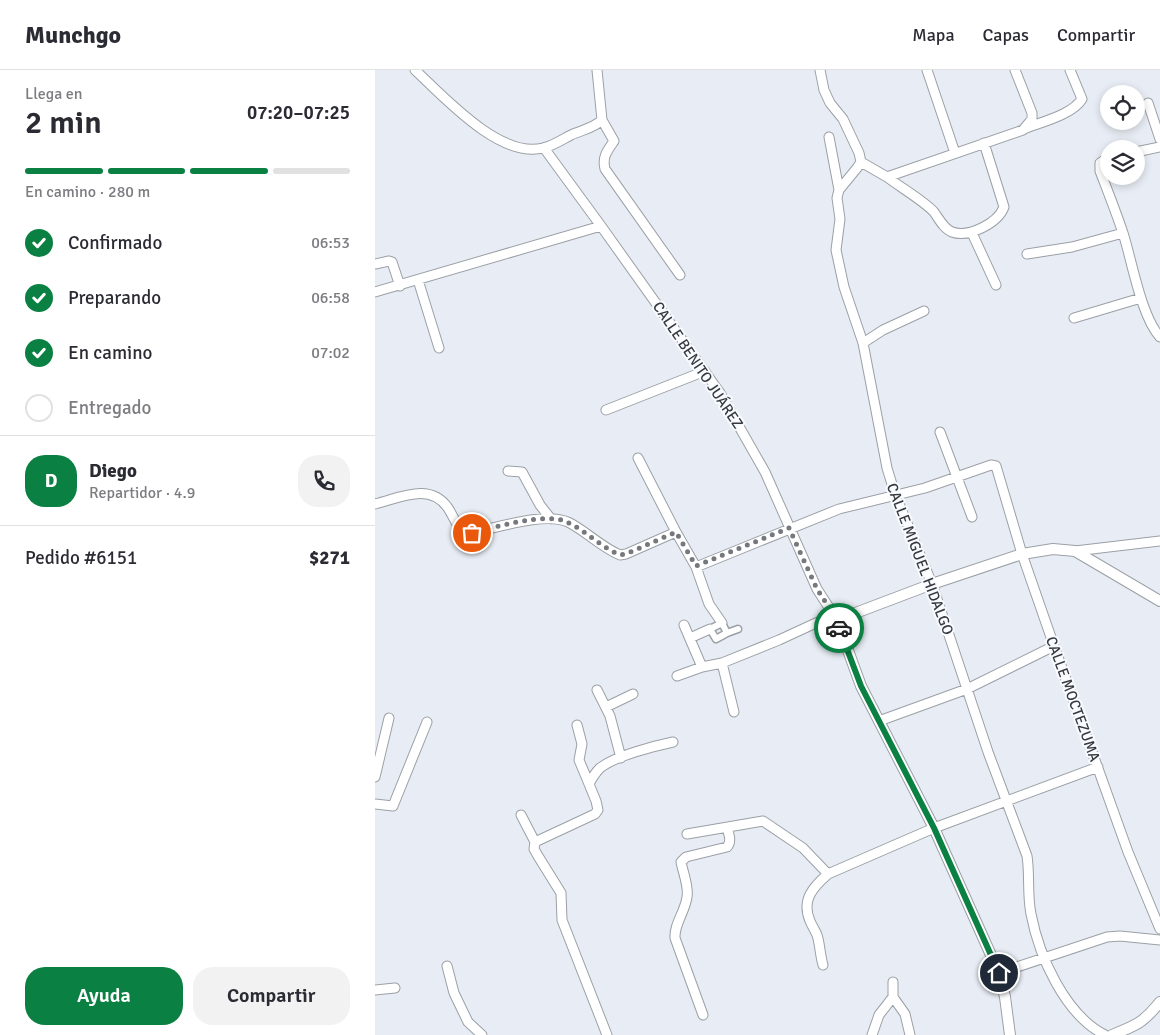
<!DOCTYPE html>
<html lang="es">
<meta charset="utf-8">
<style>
body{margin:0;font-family:Signika,sans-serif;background:#f2f2f3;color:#2b2b33;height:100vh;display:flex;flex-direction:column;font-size:19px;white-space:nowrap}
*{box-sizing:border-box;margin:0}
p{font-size:16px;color:#7c7c81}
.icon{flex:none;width:28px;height:28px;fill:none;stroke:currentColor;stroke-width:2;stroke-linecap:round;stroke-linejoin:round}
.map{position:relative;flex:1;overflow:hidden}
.drawer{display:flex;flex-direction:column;background:#fff;width:375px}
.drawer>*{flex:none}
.fabs{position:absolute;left:725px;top:15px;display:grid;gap:10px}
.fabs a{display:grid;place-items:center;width:45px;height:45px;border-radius:50%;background:#fff;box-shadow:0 2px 8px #0003;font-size:25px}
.pin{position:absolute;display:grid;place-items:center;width:42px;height:42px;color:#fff;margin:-21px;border:2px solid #fff;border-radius:50%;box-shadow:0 1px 5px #0007}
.courier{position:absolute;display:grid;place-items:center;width:50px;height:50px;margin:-25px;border:4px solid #0b8043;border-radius:50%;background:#fff;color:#222;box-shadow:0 1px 6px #0007}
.head em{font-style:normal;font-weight:600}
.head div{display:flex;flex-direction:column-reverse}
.head{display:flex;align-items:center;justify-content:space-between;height:85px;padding:0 25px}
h1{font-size:32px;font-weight:600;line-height:38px}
.bar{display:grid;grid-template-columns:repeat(4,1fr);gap:8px 5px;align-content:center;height:60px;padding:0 25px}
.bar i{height:6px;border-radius:4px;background:#e1e1e2}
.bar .current{background:#0b8043}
.bar p{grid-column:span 4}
.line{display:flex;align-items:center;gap:12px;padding:0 25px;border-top:1px solid #e1e1e2}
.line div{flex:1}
.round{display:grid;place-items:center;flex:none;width:52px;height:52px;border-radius:20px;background:#f2f2f3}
ol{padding:0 25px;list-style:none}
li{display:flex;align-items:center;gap:15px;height:55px}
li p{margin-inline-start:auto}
li .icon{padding:5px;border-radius:50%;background:#0b8043;color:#fff;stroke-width:4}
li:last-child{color:#7c7c81}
li i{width:28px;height:28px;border:2px solid #e1e1e2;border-radius:50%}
.primary-button{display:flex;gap:10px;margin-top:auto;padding:10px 25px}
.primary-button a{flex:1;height:58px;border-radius:20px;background:#0b8043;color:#fff;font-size:20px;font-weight:600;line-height:58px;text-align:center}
.primary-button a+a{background:#f2f2f3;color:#2b2b33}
header{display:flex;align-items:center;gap:30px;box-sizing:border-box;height:70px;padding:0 25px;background:#fff;border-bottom:1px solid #e1e1e2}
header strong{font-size:24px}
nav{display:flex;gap:28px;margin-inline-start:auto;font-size:18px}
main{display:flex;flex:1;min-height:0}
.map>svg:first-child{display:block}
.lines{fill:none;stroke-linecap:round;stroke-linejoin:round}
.pedestrian-casing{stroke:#9ba0a6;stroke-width:9}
.minor-casing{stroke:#9ba0a6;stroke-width:11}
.tertiary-casing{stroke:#9ba0a6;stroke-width:12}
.pedestrian{stroke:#fff;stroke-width:6}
.minor{stroke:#fff;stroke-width:9}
.tertiary{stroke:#fff;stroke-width:10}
.done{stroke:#75787d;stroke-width:5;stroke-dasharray:0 9}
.route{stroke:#0b8043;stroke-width:6}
.labels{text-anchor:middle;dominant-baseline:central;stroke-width:4;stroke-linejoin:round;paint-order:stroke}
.street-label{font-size:15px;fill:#37393c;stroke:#f7fbff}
</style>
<header>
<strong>Munchgo</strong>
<nav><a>Mapa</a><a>Capas</a><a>Compartir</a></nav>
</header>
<main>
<section class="drawer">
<div class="head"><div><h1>2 min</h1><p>Llega en</p></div><em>07:20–07:25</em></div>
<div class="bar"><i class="current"></i><i class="current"></i><i class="current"></i><i></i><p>En camino · 280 m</p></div>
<ol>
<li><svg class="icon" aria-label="check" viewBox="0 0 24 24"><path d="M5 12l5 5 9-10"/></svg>Confirmado<p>06:53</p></li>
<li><svg class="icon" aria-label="check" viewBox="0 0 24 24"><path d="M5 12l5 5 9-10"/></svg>Preparando<p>06:58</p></li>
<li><svg class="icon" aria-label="check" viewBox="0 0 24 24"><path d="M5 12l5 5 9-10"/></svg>En camino<p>07:02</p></li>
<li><i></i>Entregado</li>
</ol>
<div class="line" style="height:90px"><b class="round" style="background:#0b8043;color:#fff">D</b><div><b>Diego</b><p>Repartidor · 4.9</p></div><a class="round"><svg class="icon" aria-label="phone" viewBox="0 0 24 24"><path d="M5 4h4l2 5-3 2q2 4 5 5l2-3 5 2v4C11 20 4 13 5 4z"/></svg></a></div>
<div class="line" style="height:65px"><div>Pedido #6151</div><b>$271</b></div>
<div class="primary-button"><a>Ayuda</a><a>Compartir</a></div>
</section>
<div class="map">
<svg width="785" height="965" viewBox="0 0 785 965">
<rect width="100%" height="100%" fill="#e8edf5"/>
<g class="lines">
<defs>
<path id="pedestrian" d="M347,553L352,563L341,569L335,559Z
M352,563L363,559"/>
<path id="minor" d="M40,0C69,27 125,89 168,78C178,76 188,69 196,65C207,60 219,58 227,50L222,0
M445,0L449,20L455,33L468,49L484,83L486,92L482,98L464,120L462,128L465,149L461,180L469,217L488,273L512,398L520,424L557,514L613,682L652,786C655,805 652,825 656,844C664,886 690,945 730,965
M552,0L580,83
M773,33L785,69
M227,50L239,71C232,81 227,87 230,99L305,205
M649,59C666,52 697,45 707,29L695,0
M454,67L464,120
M169,78L226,156L345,323L390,402L442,519L462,550L443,552L404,570L347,593L327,597L302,606
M761,82L785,77
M734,87L725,93V101C733,122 741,142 748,163C757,191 766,246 785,267
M486,92L512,107L648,60L657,49V43L640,0
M512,107C525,117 549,131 559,142C564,149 569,159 577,162C594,168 623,153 629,137L609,73
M597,163L621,215
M652,184L697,177L748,163
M0,194L14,191L17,192L25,216
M43,210L64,278
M0,222L226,156
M699,248L766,228
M488,273L508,260L549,241
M231,340L330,301
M565,362L597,447
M263,388L301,462
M133,401L147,402L165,435L176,449
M0,434C25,428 55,412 73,438C79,447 82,458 90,464C116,460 168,441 193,452C211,461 226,477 245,485L251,484L301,462L321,497L464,439L550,418L616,395L621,396L647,484L679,576L753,782L785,859
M700,481L785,471
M321,497L334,534L347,553
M309,555L327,597
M315,568L335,559
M347,593L359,642
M222,620L235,646L246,688
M231,637L258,624
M504,651L592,619L679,576
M202,655L207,674L204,690L214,714
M0,707L14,648
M0,734L18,736L52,652
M146,745L160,772L159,779L163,786L186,823L187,850L232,965
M312,764L388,751L428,778L453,804
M160,772L220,744L223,740L221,731L214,714C217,708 220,703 225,698C240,686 279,676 298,672
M448,895C445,885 445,874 442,865C440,860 437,856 435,851C426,830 438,817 453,804L559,758L723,697
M72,896L79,923L93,952L107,965
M624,903L732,867L745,866L785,870
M0,920L20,918
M518,927V912
M328,945L300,868C299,854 310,842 312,827C314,816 308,803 306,792L311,787L352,777C357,771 354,765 352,758
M497,965L504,945L518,927L530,944L535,965"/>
<path id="tertiary" d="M635,965L630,927L624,903L559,758L486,616L462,550L557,514L647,484L678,479L700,481L785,531
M737,965C762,955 768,953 785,932"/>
</defs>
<use href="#pedestrian" class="pedestrian-casing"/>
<use href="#minor" class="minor-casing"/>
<use href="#tertiary" class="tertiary-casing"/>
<use href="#pedestrian" class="pedestrian"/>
<use href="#minor" class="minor"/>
<use href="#tertiary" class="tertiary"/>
</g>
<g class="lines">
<path class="done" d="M97,463C120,457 171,442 192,452C211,461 226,477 245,485L251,484L301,462L321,496L414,458L442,519L462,550L464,558"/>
<path class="route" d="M464,558L486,616L559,758L624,903"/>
</g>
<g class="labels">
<g class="street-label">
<text transform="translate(323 295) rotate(56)">CALLE BENITO JUÁREZ</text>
<text transform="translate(545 489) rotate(69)">CALLE MIGUEL HIDALGO</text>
<text transform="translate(698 629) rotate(70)">CALLE MOCTEZUMA</text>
</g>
</g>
</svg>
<div class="fabs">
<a><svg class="icon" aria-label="locate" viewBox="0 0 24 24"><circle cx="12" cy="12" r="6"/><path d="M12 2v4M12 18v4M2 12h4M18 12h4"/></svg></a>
<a><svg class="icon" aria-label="layers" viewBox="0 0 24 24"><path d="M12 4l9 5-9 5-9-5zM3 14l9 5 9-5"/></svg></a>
</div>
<div class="pin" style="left:97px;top:463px;background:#ea580c"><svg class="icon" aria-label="bag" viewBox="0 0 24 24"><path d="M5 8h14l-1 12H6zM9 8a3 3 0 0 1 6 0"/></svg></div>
<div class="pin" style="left:624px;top:903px;background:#1f2937"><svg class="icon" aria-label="home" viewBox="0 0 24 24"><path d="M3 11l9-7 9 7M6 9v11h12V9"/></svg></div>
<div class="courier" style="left:464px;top:558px"><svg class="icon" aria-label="car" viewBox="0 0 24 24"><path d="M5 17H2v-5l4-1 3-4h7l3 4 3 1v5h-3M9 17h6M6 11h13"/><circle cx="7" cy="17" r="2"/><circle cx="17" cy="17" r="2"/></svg></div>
</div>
</main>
